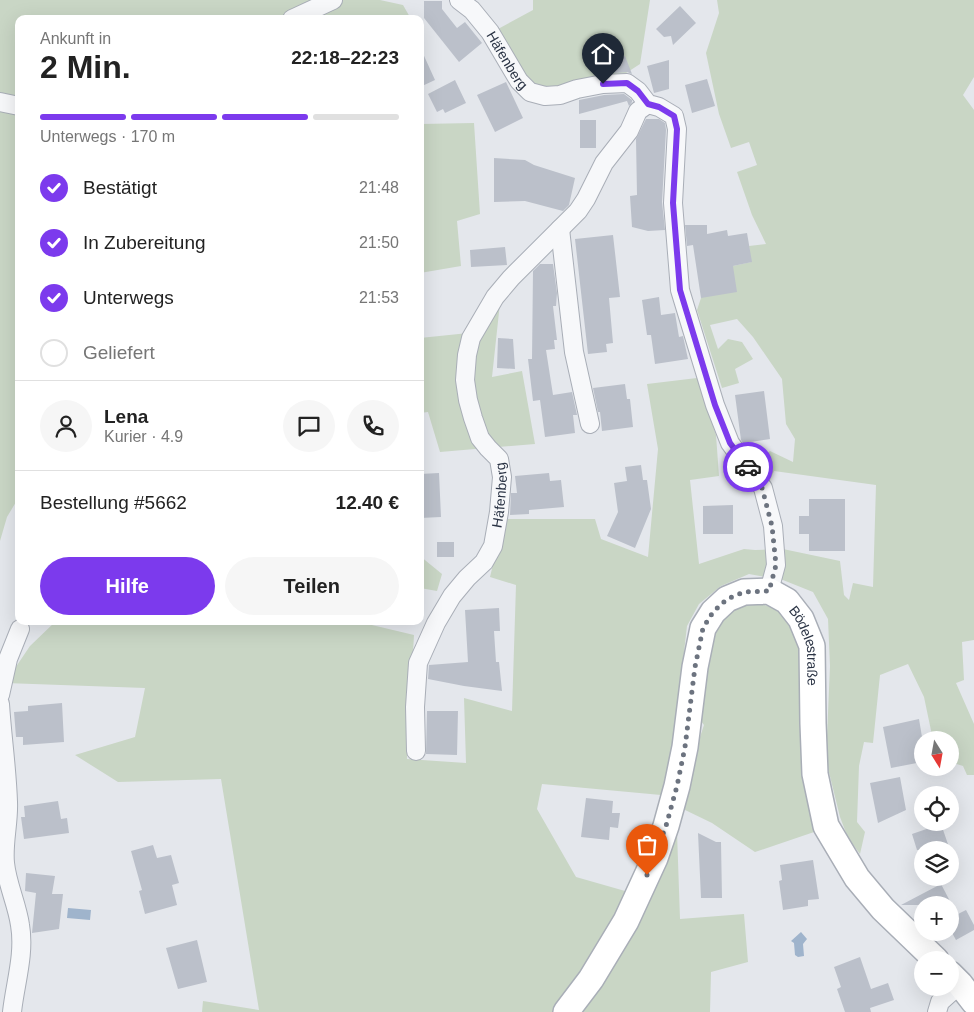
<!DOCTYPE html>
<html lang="de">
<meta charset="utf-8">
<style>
body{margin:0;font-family:Helvetica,sans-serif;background:#f6f6f6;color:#222;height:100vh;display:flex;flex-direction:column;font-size:19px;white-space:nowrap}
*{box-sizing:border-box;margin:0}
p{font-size:16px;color:#767676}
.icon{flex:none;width:28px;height:28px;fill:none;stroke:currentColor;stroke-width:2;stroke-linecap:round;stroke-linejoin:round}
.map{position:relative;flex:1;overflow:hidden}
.panel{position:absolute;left:15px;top:15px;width:409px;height:610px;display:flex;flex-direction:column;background:#fff;border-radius:10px;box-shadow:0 5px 20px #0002}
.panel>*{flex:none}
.needle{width:32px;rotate:169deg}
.fabs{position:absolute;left:914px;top:731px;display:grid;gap:10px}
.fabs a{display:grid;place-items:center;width:45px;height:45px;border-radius:50%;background:#fff;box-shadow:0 5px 20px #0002;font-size:25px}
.pin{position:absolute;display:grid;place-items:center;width:42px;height:42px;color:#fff;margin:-51px -21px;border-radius:50% 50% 50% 0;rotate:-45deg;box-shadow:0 0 5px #0007}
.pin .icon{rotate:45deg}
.courier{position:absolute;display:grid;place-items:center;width:50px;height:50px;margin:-25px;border:4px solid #7c3aed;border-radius:50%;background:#fff;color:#222;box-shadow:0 1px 6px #0007}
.overview em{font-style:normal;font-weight:700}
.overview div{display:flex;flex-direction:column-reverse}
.overview{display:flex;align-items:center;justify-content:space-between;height:85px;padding:0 25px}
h1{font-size:32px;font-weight:700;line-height:38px}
.bar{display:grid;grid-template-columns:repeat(4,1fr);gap:8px 5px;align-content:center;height:60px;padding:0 25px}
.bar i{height:6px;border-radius:4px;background:#e0e0e0}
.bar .active{background:#7c3aed}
.bar p{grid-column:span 4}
.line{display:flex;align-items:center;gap:12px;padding:0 25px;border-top:1px solid #e0e0e0}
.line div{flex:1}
.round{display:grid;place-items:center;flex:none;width:52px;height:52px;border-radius:26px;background:#f6f6f6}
ol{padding:0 25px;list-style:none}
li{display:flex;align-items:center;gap:15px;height:55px}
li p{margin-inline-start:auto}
li .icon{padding:5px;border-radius:50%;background:#7c3aed;color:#fff;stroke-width:4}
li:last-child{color:#767676}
li i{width:28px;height:28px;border:2px solid #e0e0e0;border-radius:50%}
.action{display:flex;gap:10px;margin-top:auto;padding:10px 25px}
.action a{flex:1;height:58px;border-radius:30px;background:#7c3aed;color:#fff;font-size:20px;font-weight:700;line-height:58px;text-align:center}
.action a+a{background:#f6f6f6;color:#222}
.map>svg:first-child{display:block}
.green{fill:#c9d6c5}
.water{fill:#9fb4cc}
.building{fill:#bbc0ca}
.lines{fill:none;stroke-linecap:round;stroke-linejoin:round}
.street-casing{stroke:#a9aeb7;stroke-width:20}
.secondary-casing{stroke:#a9aeb7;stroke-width:28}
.street{stroke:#f7f8fa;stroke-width:18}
.secondary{stroke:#fff;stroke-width:25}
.done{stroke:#6c737f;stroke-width:5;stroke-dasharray:0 9}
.route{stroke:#7c3aed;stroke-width:6}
.labels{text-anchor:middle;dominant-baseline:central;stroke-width:4;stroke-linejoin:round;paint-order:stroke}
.street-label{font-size:14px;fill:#2b3445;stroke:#f4f6f9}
</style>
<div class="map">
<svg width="974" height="1012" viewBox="0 0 974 1012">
<rect width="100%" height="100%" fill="#e4e7ec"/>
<path class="green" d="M0,0H380L403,5L411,19H19V82L16,101L19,110V497L7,517L0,541Z
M533,0H650L640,64L620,77L546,88L537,87L530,82L498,29L533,10Z
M717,0H974V77L963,95L974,110V640L962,642L964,680L956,683L974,724V775H967L963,766L950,762V740H933L924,697L908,664L880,675L873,743L864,742L859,766L857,822L865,832L860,854L848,838L840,817L826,760L830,666L828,619L813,592L783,580L749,574L721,586L699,604L687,626L674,739L661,795L542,784L537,809L576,877L646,897L677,832L680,919L744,914L748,962L711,972L710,1012H202L203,1001L259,1010L221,779L118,782L75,755L135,737L145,688L5,683L30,646L56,621H355L414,635L407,759L466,763L464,698L512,711L516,585L490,577L504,519H595L601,539L648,557L658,449L647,384L697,378L716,435L719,476L690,480L699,564L744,549L755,550L783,549L840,561L844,595L849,600L853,583L873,587L876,485L774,471L770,480L756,461L770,451L793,462L795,439L786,424L782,379L753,337L737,319L710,325L718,349L728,339L742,342L753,359L735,369L739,383L722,388L697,310L701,298L733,266L751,262L749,246L766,244L752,215L737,172L757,165L749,142L731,148L719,114L706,53L719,13Z
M474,123L480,214L457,221L461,266L420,273V124Z
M500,303L492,377L522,371L535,444L440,452L428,412L420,413V338L478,332Z
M420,556L442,574L437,591L420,588Z
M755,602L774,608L787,618L801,647L817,831L755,852L712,823L683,809L694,755L704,725L701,721L709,643L719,622L735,608Z"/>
<path class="water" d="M68,908L91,910L90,920L67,918Z
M801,932L807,939L803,944L804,956L798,957L795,955L794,943L791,941Z"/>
<path class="building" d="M424,1H442V9L457,28L465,22L482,43L459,62L424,18Z
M680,6L696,23L673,45L671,36L664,37L656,29Z
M420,47L435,80L420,87Z
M625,56L632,74L627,72L615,73L611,62Z
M669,60V89L654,93L647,66Z
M707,79L715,106L692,113L685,85Z
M455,80L466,103L445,113L443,109L437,112L428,94Z
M506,82L523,118L495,132L477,95Z
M624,94L632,100V102L629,106L627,101L579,114V100L604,95Z
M646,119H659L665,123L666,130L662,202L665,230L648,231L632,227L630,196L637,195L636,139Z
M580,120H596V148H580Z
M494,158L525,160L534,165L575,178L569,205L563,211L525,201L494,202Z
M685,225H707V234L727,230L728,236L747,233L752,262L733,266L737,292L701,298L693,245L687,246Z
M613,235L620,297L609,298L613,343L606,344L607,352L588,354L575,239Z
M505,247L507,265L471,267L470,250Z
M540,264H553L557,293L556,306H553L557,340H554L555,349L546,350L553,395L572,392L577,415H573L575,433L545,437L540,400L533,401L528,359H532L533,271Z
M659,297L661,315L675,313L679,337L683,336L688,359L655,364L651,335H647L642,300Z
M498,338L513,339L515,369L497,368Z
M625,384L627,399H630L633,427L602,431L600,412H598L593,388Z
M764,391L770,439L743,443L741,440L735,395Z
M641,465L643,480H647L651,509L635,548L607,536L618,512L614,483L627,481L625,467Z
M439,473L441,517L420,518V474Z
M549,473L550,481L561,480L564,507L529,510V514L510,515L511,493H517L515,476Z
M809,499H845V551H809V534H799V516H809Z
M733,505V534H703V506Z
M437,542H454V557H437Z
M499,608L500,631H494L496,662H499L502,691L464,686L428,679L429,665L468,662L465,610Z
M62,703L64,742L23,745V737H16L14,712L28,711V706Z
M427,711H458L457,755L426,754Z
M919,719L922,737V762L891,768L883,727Z
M900,777L906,810L878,823L870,783Z
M586,798L613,801L612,813H620L618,828L610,827L609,840L581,837Z
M58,801L61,819L67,818L69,833L24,839L21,817H25L24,806Z
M941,824L950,850H917L912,834Z
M698,833L716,842H721L722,898H701Z
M153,845L157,858L171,855L179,883L172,885L177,905L145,914L139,891L142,890L131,851Z
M813,860L819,899L808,900V906L783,910L779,881L782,880L780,865Z
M26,873L55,876L52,894H63L59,929L32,933L36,893L25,891Z
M941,884L952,905H901Z
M966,910L974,925V930L956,940L950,929V918Z
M197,940L207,982L178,989L166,948Z
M860,957L871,989L888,983L894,1000L870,1008L871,1012H845L837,989L841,987L834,967Z"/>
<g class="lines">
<defs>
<g id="street">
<path id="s1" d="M459,0L472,10L490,32L519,81L530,92L545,96L560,95L577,89L603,84L627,83L638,91L648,104L659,107L674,116L677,129L673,203L680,290L715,405L730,443L763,488L773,526L776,565L769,591"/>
<path d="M292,19L333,0"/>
<path d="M0,102L19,106"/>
<path d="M560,229L574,352L590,424"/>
<path d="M0,695L8,659L20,629"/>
<path d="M0,704C2,736 7,769 8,802C9,822 3,843 5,863C7,884 17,904 20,925C25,954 15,984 12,1012"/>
<path id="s2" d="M416,751L415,707L418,663L436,623L452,596L467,578L484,562L493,546L499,512L502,477L499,459L488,448L480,438L473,418L468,400L465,380L467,355L471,338L495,297L511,278L578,211L586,199L604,163L629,131L638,111L648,104"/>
<path d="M937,1012L940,1002L960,984"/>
</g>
<g id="secondary">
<path d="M950,974L960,984L974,1002"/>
<path id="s3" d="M566,1012L591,979L626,921L655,858L666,826L677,786L685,747L695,667L703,628L713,612L727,599L744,592L769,591L787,601L801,619L812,646L813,723L815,774L826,826L857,878L883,909L936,960"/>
</g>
</defs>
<use href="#street" class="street-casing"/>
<use href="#secondary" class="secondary-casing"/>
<use href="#street" class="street"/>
<use href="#secondary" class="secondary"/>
</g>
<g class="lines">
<path class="done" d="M647,875L666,826L677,786L685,747L695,667L703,628L713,612L727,599L744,592L769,591L776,565L772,526L762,488L748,467"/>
<path class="route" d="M603,84L627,83L638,91L648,104L659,107L674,116L677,129L673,203L680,290L715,405L730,443L748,467"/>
</g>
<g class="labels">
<g class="street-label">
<text stroke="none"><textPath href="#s1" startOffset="78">Häfenberg</textPath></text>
<text stroke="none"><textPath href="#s2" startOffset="280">Häfenberg</textPath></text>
<text stroke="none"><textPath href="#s3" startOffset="566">Bödelestraße</textPath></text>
</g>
</g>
</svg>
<div class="fabs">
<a><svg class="needle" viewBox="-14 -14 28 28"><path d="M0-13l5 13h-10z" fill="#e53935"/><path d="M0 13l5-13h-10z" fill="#767676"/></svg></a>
<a><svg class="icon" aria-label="locate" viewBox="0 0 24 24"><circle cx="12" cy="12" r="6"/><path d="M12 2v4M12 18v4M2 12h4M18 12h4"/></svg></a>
<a><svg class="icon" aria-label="layers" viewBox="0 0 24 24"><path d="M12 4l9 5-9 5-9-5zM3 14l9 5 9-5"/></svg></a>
<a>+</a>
<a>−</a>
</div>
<div class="pin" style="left:647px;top:875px;background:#ea580c"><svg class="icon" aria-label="bag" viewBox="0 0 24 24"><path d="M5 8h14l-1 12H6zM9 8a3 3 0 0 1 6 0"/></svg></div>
<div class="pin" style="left:603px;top:84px;background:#1f2937"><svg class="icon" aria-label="home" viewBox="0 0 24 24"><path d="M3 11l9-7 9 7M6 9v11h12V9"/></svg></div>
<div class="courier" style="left:748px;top:467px"><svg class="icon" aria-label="car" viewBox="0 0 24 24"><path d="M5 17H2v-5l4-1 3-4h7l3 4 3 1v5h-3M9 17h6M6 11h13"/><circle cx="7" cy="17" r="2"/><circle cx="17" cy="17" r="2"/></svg></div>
<section class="panel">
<div class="overview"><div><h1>2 Min.</h1><p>Ankunft in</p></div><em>22:18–22:23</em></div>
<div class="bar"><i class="active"></i><i class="active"></i><i class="active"></i><i></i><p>Unterwegs · 170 m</p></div>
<ol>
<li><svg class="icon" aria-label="check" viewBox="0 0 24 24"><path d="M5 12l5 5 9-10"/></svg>Bestätigt<p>21:48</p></li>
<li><svg class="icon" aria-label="check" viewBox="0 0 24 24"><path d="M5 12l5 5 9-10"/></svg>In Zubereitung<p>21:50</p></li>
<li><svg class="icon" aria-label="check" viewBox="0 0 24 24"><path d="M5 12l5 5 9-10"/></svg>Unterwegs<p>21:53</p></li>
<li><i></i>Geliefert</li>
</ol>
<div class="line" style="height:90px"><a class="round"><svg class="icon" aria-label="person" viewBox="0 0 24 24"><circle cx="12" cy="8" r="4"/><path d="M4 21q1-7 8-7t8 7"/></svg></a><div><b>Lena</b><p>Kurier · 4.9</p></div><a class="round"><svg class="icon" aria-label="chat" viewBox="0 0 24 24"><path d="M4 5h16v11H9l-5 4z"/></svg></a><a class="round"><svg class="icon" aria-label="phone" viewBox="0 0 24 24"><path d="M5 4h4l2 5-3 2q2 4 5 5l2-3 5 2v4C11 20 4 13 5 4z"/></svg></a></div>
<div class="line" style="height:65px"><div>Bestellung #5662</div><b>12.40 €</b></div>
<div class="action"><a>Hilfe</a><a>Teilen</a></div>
</section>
</div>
